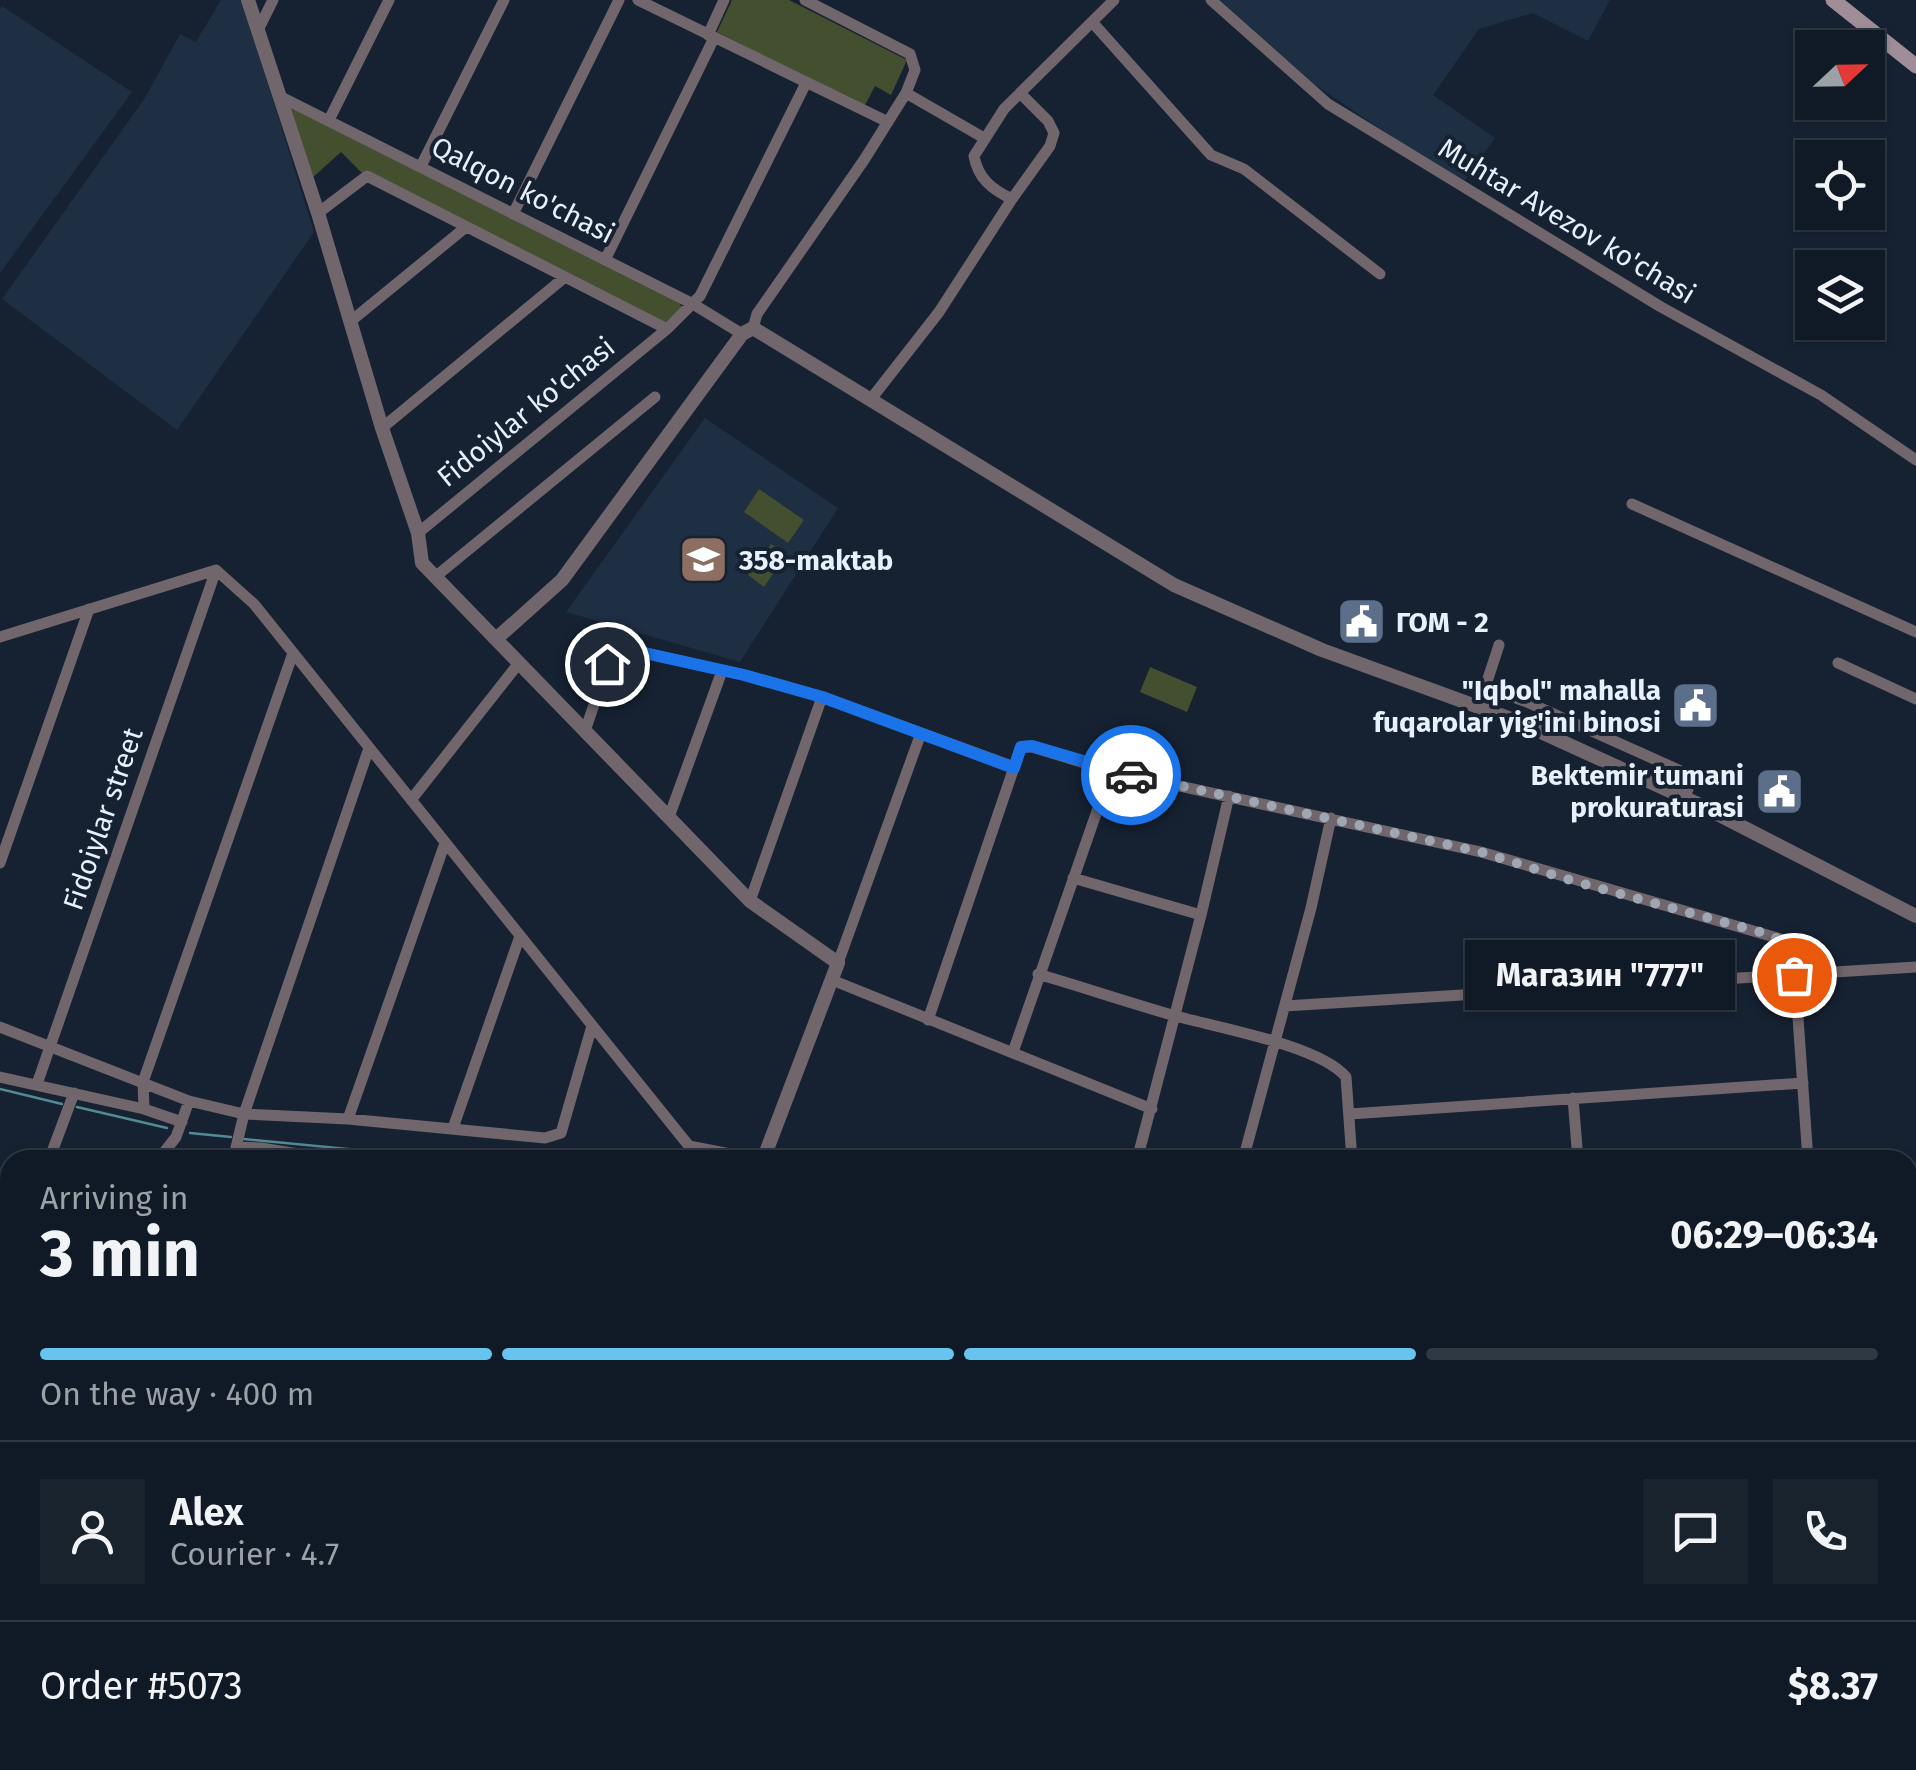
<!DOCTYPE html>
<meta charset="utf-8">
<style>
body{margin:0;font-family:"Fira Sans",sans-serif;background:#19232e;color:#f1f3f6;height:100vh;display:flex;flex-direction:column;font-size:38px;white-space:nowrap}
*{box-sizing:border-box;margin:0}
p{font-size:32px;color:#9ca1a7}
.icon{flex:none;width:55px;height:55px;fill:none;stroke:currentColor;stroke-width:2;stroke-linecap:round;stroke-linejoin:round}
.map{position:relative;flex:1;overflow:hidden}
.drawer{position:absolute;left:0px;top:1150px;width:1918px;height:620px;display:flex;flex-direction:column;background:#101a26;border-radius:30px 30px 0 0;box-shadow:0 2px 8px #0004,0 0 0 2px #303843}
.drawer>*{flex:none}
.needle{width:65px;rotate:68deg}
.buttons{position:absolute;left:1795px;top:30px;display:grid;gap:20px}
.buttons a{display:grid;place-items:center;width:90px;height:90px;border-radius:0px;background:#101a26;box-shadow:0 2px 8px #0004,0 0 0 2px #303843;font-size:50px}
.pin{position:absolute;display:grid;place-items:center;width:85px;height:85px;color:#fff;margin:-42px;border:5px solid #fff;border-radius:50%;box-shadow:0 2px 10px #0007}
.courier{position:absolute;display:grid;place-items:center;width:100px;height:100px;margin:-50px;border:8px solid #1a73e8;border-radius:50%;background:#fff;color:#222;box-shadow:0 2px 12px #0007}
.bubble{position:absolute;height:70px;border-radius:0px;background:#101a26;box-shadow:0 2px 8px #0004,0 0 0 2px #303843;font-size:32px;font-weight:700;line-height:70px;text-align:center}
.summary em{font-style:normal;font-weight:700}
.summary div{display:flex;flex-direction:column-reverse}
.summary{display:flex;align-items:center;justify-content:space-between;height:170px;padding:0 40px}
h1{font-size:65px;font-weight:700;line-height:75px}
.bar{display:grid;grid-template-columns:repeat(4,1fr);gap:15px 10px;align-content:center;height:120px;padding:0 40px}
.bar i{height:12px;border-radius:8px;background:#303843}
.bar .active{background:#66c4ef}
.bar p{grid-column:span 4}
.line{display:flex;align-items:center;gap:25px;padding:0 40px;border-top:2px solid #303843}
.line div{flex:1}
.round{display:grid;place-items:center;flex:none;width:105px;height:105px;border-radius:0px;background:#19232e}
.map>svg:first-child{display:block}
.built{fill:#1e2e43}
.green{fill:#434f2e}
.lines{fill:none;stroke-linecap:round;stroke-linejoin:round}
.stream{stroke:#528a91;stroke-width:2.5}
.minor{stroke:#71666c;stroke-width:11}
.tertiary{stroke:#71666c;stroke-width:14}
.secondary{stroke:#9f8e98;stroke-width:15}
.done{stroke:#9ea8b5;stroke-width:10;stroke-dasharray:0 18}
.route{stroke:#1a73e8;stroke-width:12}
.labels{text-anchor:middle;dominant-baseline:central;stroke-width:8;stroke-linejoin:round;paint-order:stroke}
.street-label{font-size:28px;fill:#e7f0fb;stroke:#162232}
.poi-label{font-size:28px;font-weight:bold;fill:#e7f0fb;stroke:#162232;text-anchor:start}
</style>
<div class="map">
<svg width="1916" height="1770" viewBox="0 0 1916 1770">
<rect width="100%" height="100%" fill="#162232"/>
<path class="built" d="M221,0H242L314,232L177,430L2,299L145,98L180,34L196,42Z
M1220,0H1610L1588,41L1533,13L1479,29L1433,95L1495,138L1462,184L1314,84Z
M2,6L132,92L0,273V9Z
M705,418L838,508L740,662L566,612Z"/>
<path class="green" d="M732,0H789L907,60L891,95L875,86L864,107L717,32Z
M289,107L677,300L682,307L665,323L364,175L341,152L312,178Z
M759,489L804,520L788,543L744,512Z
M771,544L786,555L764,587L748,575Z
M1150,667L1197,687L1187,712L1140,692Z"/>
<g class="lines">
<path class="stream" d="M0,1089L62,1104
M77,1107L167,1128
M190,1133L231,1137
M244,1139L462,1160
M1908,1290L1916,1291
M0,1637L10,1641
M341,1760L368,1770"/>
<path class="minor" d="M638,0L888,122
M805,0L910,54L915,70L906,93L984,138
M1211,0L1328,104L1661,307L1821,395L1916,460
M1093,23L1211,155L1244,169L1380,274
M258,30L273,0
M708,35L724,0
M279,96L693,304L742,334
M329,120L389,0
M421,166L504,0
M1012,199C991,189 978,178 974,156L1004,109L1114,0
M318,213L367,176L667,329
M513,214L619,0
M605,260L714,38
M351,321L466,227
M753,328L757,314L864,160L906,93
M871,399L939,312L1012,199L1050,146L1054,133L1048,121L1020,93
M382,428L565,277
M1632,504L1916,632
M418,533L667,329L700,296L806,83
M216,570L254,604L689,1146L761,1160
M435,577L655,397
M0,637L216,570
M1838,663L1916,699
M1486,687L1527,702L1692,776L1685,798
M1479,706L1499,645
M585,731L613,649L622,648L744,675L822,697L1014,767
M411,800L519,663
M669,817L722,671
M0,863L89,609
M1073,878L1201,915
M750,901L822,697
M838,963L921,733
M1038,974C1082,987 1127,1002 1172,1015C1214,1027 1320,1045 1346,1077L1352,1160
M832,980L1152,1109
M1285,1006L1916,967
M928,1020L1021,747H1032L1111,771L1481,852L1781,939L1795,975L1808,1160
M0,1027L189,1101L244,1114L348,1119L545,1138L561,1133L592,1026
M1013,1052L1111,771
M0,1077L144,1109L182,1122
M37,1084L216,570
M1573,1098L1578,1160
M144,1109L143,1082L293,653
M1350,1114L1803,1083
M348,1119L445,843
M453,1128L520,936
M237,1147L261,1148L336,1160
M49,1160L74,1093
M158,1160L176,1137L189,1101
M233,1160L244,1114L369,748
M1137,1160L1201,915L1229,796
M1243,1160L1311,908L1331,818
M2,1287L10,1264
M0,1382L10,1366
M0,1720L10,1724
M102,1760L127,1770
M1401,1760L1410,1770
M1555,1760L1559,1770
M979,1770L983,1760
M1142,1770L1146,1760
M1756,1770L1758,1760"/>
<path class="tertiary" d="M248,0L318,213L382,428L418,533L422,563L750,901L838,963L763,1160
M496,639L562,580L742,334L753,328L1174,585L1322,650L1517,721L1696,803L1916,916
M1908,1279H1916
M1916,1660V1667"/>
<path class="secondary" d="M1833,0L1916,66"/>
</g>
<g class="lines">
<path class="done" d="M1131,775L1481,852L1573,881L1771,935C1788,943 1789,958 1794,975"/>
<path class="route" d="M607,664L613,649L622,648L744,675L822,697L1014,768L1021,747L1032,746L1131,775"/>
</g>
<defs>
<symbol id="school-square" viewBox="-11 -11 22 22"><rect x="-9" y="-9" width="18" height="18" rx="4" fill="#8d6e63" stroke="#162232"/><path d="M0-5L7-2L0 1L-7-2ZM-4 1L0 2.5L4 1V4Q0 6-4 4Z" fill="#fff"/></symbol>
<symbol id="civic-square" viewBox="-11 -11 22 22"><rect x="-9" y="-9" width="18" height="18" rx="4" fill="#5c6f8a" stroke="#162232"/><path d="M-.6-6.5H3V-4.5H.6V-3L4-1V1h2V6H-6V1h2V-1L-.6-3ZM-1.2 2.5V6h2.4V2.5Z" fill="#fff"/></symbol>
</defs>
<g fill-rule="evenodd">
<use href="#school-square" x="676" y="532" width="55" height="55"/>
<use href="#civic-square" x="1334" y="594" width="55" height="55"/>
<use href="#civic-square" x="1668" y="678" width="55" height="55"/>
<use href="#civic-square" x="1752" y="764" width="55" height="55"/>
</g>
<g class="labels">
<g class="street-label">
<text transform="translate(523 190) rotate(27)">Qalqon ko'chasi</text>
<text transform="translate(1567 221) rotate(31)">Muhtar Avezov ko'chasi</text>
<text transform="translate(526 412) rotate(-39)">Fidoiylar ko'chasi</text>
<text transform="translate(103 819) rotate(-71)">Fidoiylar street</text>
</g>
<g class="poi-label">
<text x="739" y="560">358-maktab</text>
<text x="1396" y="622">ГОМ - 2</text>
<text x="1661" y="690" text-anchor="end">"Iqbol" mahalla<tspan x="1661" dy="32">fuqarolar yig'ini binosi</tspan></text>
<text x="1744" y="775" text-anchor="end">Bektemir tumani<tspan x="1744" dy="32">prokuraturasi</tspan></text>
</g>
</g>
</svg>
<div class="buttons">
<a><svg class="needle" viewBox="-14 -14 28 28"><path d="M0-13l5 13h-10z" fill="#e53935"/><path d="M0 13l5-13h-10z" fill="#9ca1a7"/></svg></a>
<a><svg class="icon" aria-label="locate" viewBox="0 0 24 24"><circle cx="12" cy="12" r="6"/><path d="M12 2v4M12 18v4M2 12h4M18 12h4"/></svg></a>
<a><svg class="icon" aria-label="layers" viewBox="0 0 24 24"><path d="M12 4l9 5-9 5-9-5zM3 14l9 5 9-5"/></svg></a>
</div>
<div class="pin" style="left:1794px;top:975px;background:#ea580c"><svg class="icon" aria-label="bag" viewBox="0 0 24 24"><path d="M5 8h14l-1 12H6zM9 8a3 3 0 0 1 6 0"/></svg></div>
<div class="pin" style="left:607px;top:664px;background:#1f2937"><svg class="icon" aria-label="home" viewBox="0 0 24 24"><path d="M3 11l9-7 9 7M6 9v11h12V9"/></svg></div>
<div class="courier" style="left:1131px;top:775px"><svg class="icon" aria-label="car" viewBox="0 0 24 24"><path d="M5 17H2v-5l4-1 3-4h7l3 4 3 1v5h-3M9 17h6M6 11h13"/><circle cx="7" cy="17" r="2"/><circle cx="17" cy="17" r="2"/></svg></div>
<div class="bubble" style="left:1465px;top:940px;width:270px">Магазин &quot;777&quot;</div>
<section class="drawer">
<div class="summary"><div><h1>3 min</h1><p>Arriving in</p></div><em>06:29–06:34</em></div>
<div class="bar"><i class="active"></i><i class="active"></i><i class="active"></i><i></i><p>On the way · 400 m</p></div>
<div class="line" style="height:180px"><a class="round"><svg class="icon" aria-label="person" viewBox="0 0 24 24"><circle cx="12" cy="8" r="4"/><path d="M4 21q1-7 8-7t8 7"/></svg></a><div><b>Alex</b><p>Courier · 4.7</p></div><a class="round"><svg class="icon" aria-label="chat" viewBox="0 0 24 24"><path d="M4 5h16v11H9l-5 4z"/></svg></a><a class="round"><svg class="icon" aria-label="phone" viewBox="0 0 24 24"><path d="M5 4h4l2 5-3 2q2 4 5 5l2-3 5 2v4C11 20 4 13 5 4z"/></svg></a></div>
<div class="line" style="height:130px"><div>Order #5073</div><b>$8.37</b></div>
</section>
</div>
